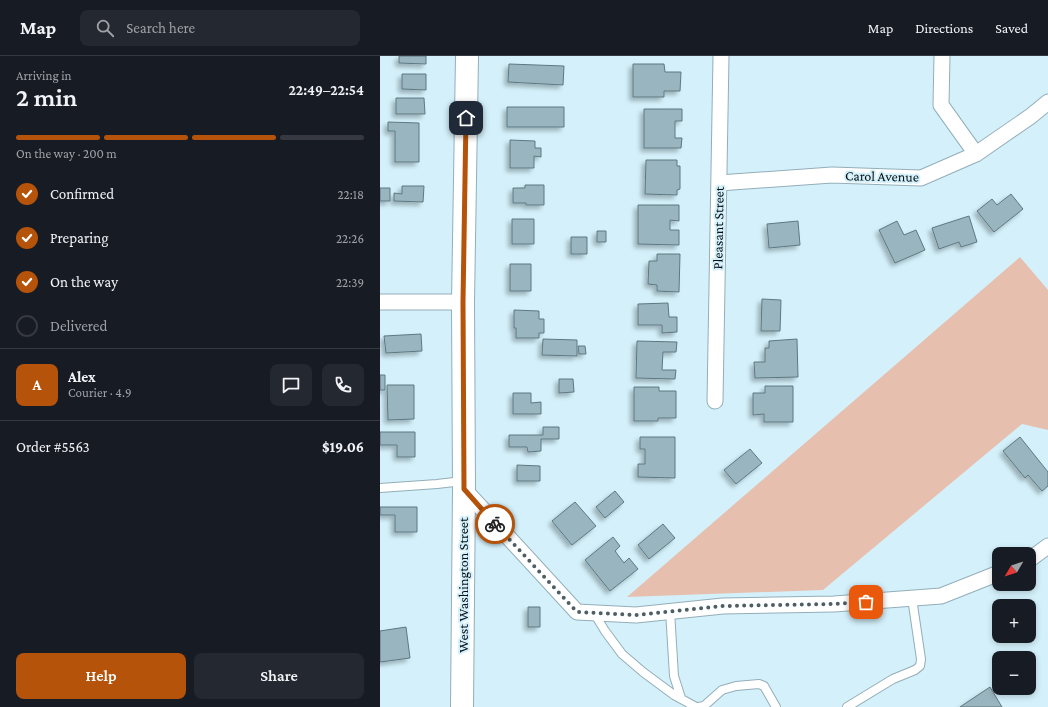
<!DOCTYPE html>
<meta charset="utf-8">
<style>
body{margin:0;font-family:"Crimson Pro",serif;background:#242831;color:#f1f3f6;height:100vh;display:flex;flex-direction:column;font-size:15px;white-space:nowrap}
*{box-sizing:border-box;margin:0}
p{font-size:13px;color:#9ea1a6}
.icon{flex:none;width:22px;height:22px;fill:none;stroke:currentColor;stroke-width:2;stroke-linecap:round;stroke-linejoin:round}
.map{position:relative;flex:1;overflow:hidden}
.panel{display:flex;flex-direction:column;background:#171b24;width:380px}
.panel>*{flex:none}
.needle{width:26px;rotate:231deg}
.controls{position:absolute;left:612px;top:491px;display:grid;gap:8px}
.controls a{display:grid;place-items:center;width:44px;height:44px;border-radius:8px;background:#171b24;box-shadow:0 2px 6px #0003;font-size:20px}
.pin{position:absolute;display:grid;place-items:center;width:34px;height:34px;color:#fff;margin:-17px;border-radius:8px;box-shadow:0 2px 6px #0006}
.courier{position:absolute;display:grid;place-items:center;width:40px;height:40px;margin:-20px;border:3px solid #b45309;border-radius:50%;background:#fff;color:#222;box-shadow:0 1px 5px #0007}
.headline em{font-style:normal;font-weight:600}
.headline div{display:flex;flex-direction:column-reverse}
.headline{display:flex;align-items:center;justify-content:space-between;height:68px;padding:0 16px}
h1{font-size:26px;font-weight:600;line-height:30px}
.bar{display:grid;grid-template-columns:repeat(4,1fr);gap:6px 4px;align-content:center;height:48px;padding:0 16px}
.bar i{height:5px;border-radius:3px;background:#363941}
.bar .selected{background:#b45309}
.bar p{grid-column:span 4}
.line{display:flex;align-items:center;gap:10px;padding:0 16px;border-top:1px solid #363941}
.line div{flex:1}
.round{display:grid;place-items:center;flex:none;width:42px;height:42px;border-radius:8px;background:#242831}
ol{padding:0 16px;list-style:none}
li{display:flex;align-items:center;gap:12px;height:44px}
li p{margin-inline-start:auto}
li .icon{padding:4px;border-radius:50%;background:#b45309;color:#fff;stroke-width:4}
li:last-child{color:#9ea1a6}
li i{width:22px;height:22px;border:2px solid #363941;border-radius:50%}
.primary-button{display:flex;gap:8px;margin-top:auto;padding:8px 16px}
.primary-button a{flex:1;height:46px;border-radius:8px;background:#b45309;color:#fff;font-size:16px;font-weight:600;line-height:46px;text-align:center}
.primary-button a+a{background:#242831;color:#f1f3f6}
header{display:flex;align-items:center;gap:24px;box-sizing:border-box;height:56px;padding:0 20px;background:#171b24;border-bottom:1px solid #363941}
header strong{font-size:19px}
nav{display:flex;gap:22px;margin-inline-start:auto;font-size:14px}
.search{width:280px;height:36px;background:#242831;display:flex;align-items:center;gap:10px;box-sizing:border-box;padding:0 14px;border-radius:8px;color:#9ea1a6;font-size:15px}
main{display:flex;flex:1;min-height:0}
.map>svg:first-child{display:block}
.green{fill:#e7bfaf}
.building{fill:#99b5bf;stroke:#5e7881;filter:url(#shadow)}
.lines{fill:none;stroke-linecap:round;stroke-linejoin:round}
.lane-casing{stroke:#93aeb8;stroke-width:10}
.street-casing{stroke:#93aeb8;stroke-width:17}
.secondary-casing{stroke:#93aeb8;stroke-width:24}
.lane{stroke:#fff;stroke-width:8}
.street{stroke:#fff;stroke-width:15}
.secondary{stroke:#fff;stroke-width:22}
.done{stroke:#4e5e64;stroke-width:4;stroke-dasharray:0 7.2}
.route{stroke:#b45309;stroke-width:5}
.labels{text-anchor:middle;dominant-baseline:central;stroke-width:4;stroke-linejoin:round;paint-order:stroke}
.street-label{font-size:14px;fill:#060f13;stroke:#d4f1fb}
</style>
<header>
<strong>Map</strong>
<div class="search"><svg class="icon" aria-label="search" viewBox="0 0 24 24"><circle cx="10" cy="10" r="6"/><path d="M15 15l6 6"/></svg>Search here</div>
<nav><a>Map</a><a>Directions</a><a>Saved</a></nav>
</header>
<main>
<section class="panel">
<div class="headline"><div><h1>2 min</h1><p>Arriving in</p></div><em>22:49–22:54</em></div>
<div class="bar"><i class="selected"></i><i class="selected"></i><i class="selected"></i><i></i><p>On the way · 200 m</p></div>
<ol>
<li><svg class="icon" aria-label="check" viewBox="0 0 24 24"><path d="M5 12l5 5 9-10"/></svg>Confirmed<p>22:18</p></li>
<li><svg class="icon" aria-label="check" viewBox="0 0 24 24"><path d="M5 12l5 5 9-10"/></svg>Preparing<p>22:26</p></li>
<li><svg class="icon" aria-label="check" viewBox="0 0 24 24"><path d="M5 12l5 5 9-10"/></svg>On the way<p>22:39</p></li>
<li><i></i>Delivered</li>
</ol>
<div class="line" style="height:72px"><b class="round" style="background:#b45309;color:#fff">A</b><div><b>Alex</b><p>Courier · 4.9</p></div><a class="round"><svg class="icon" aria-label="chat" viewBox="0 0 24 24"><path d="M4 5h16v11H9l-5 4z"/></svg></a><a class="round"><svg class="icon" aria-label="phone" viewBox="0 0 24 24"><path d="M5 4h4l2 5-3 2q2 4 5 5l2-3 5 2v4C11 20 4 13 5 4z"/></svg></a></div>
<div class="line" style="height:52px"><div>Order #5563</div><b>$19.06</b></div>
<div class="primary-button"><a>Help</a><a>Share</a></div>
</section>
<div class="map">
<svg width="668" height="651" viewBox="0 0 668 651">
<defs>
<filter id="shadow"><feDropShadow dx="-3.5" dy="3.5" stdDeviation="2" flood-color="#0004"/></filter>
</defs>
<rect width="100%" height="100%" fill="#d4f1fb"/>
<path class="green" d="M640,201L668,234V374L642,368L443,534L247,541Z"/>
<path class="building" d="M19,0H46V8L19,7Z
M129,8L184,10L183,29L128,26Z
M253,8H284L285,16H301L300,35H284V41H253Z
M22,18H46V34L22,33Z
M16,42H44L45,58H16Z
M127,51H184V71H127Z
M264,53H302V65H295V82H302L301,92H264Z
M8,66L39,67V106H15V75H8Z
M130,84L155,85V92H161V101L154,100V112H130Z
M266,104H297V110H300V133L297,134V139L265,138Z
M145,129H164V149H146V147H133V132H145Z
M22,130H44L43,146L14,145V137L22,138Z
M0,132H10V145H0Z
M631,138L643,153L614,176L597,155L612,143L617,149Z
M258,149H299V165L290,164V174H299V189L258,188Z
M589,160L597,186L581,191L579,186L559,193L552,172Z
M132,163H154V188H132Z
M418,165L420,189L389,192L387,168Z
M517,165L524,179L536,174L545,194L515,207L499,174Z
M217,175H226V186H217Z
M191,181H207V198H191Z
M277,198H300L299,236L277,235V229L268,228L269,205H277Z
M130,208H151V235H130Z
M382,243L401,244L400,275H381Z
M288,247L289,261H297V276L282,277V269H258V248Z
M134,254L159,255V263H164V277H159V282H136V272H134Z
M41,278L42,295L6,297L4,280Z
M163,283L197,284V300L162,299Z
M417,283L418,321L375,322L374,306H385V292H389V285Z
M257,285L297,286L296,296H283L282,314H296L295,323L256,322Z
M198,290H205L206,298H199Z
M0,319H5V334H0Z
M179,323H193L194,336L179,337Z
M7,329H34V363L8,364Z
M385,330H413V366H384V358L373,359V337H385Z
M254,331H279V335H296V362H278V365H254Z
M133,337H151V347L161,346V358H133Z
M163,371H179V383H161V395L148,396L147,391H129V379H163Z
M0,376H35V401H17V389H0Z
M260,381H295V422L258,421V408H265V393H260Z
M640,381L668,416V430L662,435L648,419L645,422L623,395Z
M370,393L382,407L356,428L344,414Z
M137,409L160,410V425H137Z
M235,435L244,446L225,462L216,451Z
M195,446L216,470L192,489L172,465Z
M0,451H37V476H15V459H0Z
M283,468L295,482L269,503L258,489Z
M233,481L240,490L235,495L244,507L249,502L258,513L230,535L205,504Z
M148,551H160V571H148Z
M26,571L30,602L0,606V575Z
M610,631L622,651H580Z"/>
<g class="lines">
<defs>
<path id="lane" d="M0,432L57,428L83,425
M290,555L294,620L301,642
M214,557L225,575L242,598L263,616L294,639L316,651
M318,651L324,650L342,634L356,630L379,628L384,630L396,651
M467,651L513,623L535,614L540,610L541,603L532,542"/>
<path id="street" d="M562,0L561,49L596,98
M339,127L452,119L541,122L596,98L651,60L668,46
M0,246H83
M335,345L341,0
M84,433L197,556L256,559L343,550L454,548L561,540L619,517
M649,504L668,490"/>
<path id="secondary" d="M82,651L84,433L83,246L87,0"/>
</defs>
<use href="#lane" class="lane-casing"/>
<use href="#street" class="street-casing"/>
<use href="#secondary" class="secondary-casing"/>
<use href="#lane" class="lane"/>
<use href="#street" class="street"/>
<use href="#secondary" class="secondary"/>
</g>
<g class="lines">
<path class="done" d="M115,468L197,556L256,559L343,550L454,548L486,546"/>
<path class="route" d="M86,62L83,246L84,433L115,468"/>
</g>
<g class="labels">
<g class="street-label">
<text transform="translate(502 120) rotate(1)">Carol Avenue</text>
<text transform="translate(338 172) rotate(-89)">Pleasant Street</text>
<text transform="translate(83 529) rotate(-90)">West Washington Street</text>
</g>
</g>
</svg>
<div class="controls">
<a><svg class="needle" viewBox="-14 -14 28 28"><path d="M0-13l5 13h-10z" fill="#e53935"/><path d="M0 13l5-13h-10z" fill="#9ea1a6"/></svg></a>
<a>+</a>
<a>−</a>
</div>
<div class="pin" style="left:486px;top:546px;background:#ea580c"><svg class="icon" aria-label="bag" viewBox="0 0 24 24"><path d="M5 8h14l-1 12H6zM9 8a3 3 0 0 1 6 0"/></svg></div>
<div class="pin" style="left:86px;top:62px;background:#1f2937"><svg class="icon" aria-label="home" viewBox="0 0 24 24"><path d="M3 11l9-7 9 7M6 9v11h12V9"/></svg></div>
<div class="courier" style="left:115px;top:468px"><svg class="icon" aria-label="bike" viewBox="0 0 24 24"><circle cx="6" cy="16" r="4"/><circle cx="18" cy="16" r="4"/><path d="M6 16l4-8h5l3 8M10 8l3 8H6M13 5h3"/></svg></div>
</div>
</main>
